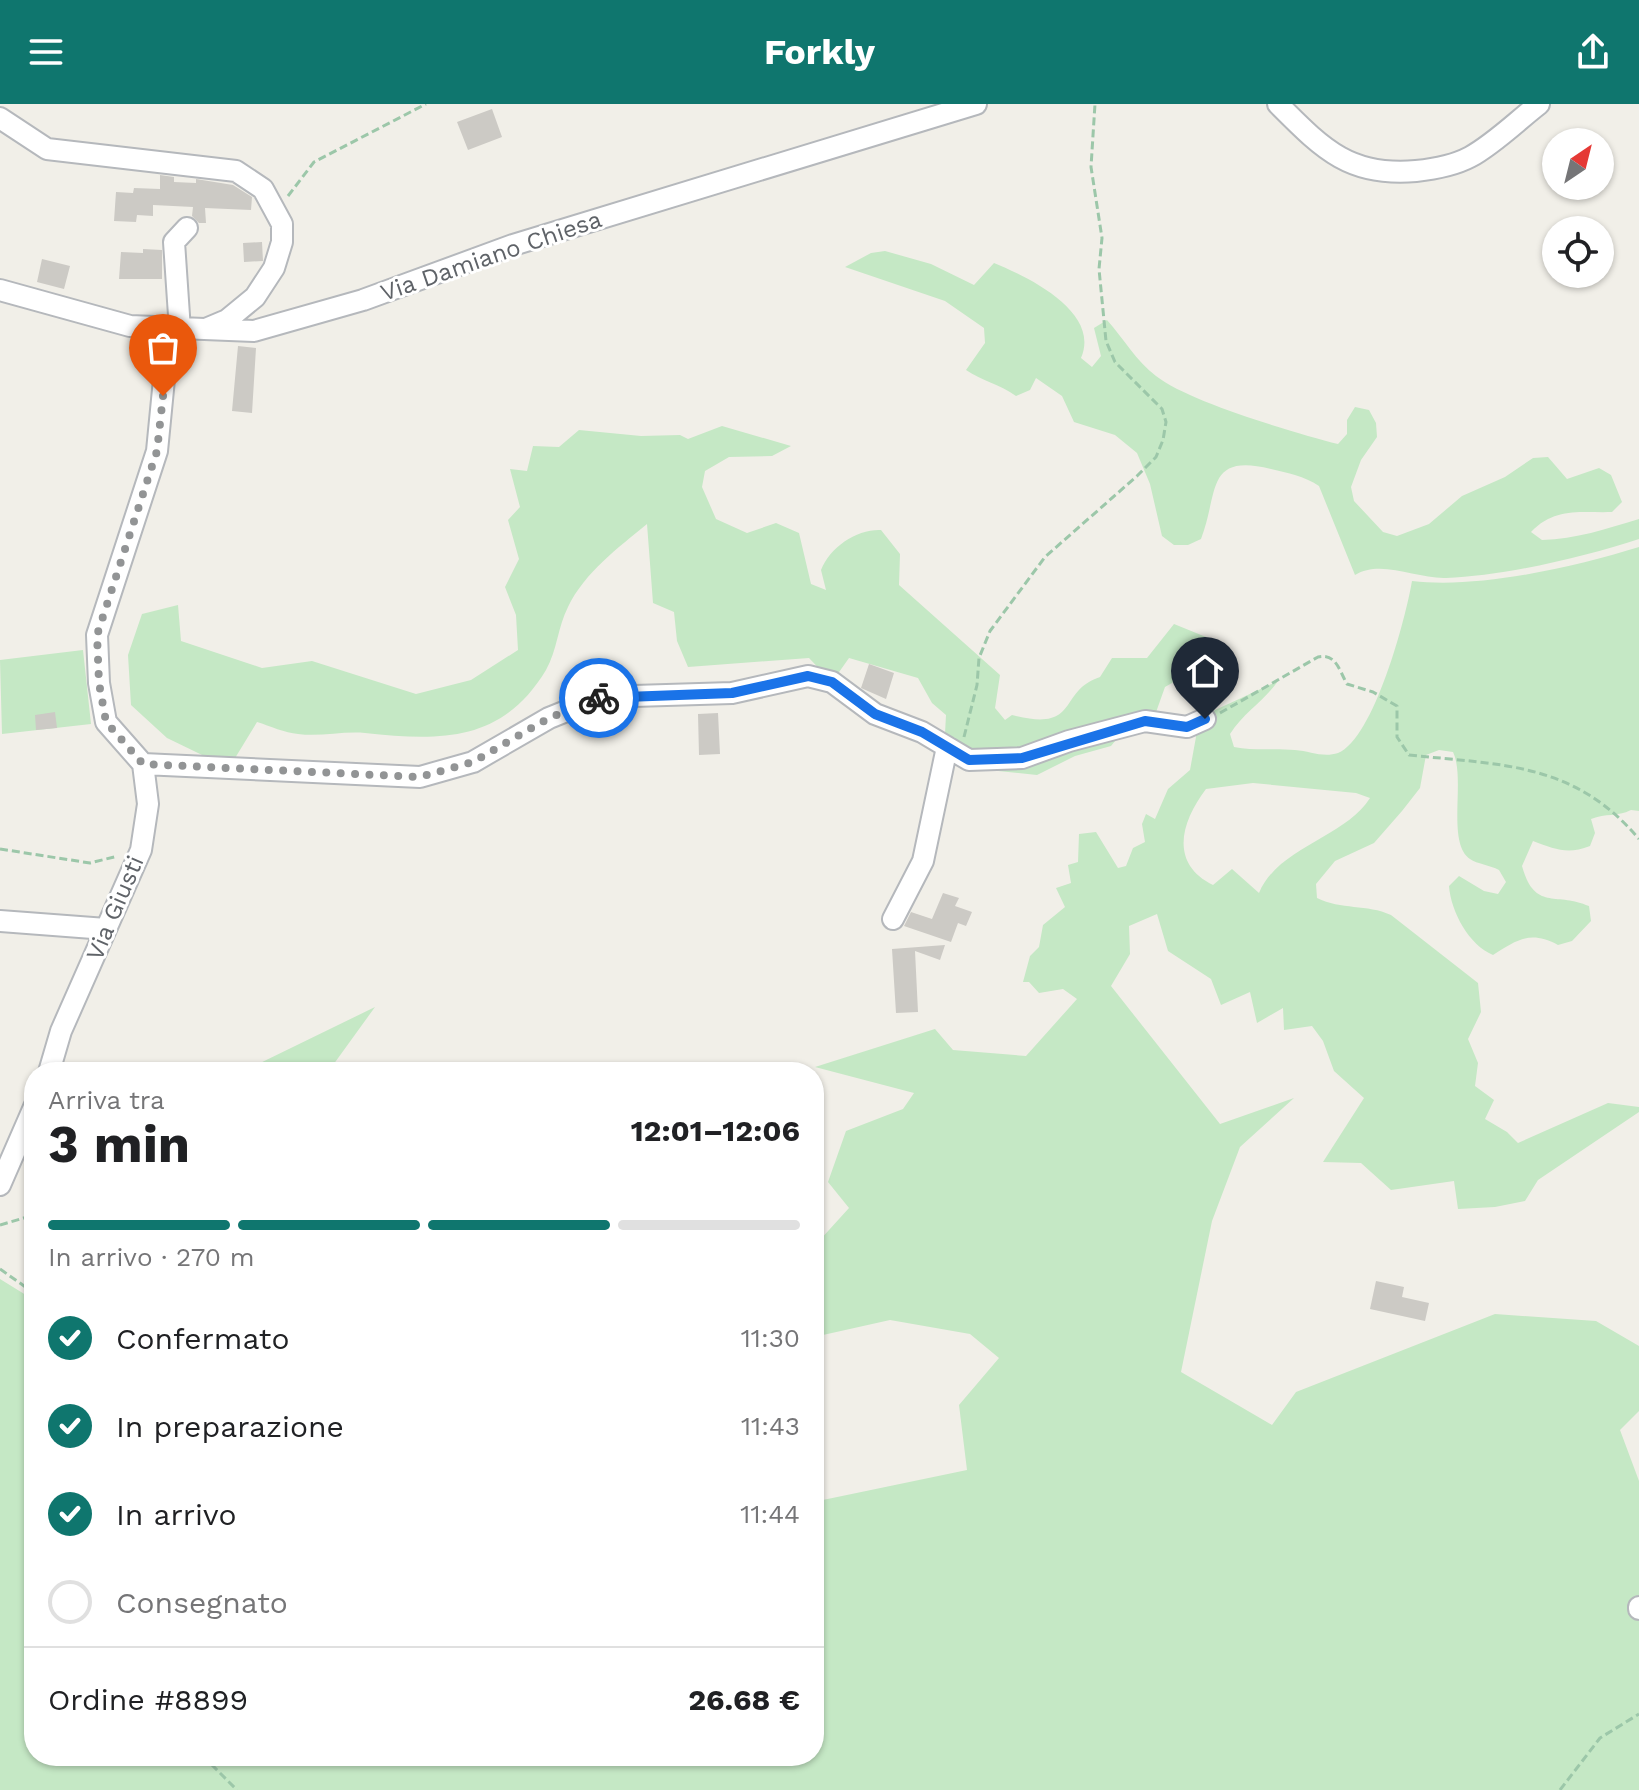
<!DOCTYPE html>
<html lang="it">
<meta charset="utf-8">
<style>
body{margin:0;font-family:"Work Sans",sans-serif;background:#f2f2f2;color:#202124;height:100vh;display:flex;flex-direction:column;font-size:30px;white-space:nowrap}
*{box-sizing:border-box;margin:0}
p{font-size:26px;color:#757577}
.icon{flex:none;width:44px;height:44px;fill:none;stroke:currentColor;stroke-width:2;stroke-linecap:round;stroke-linejoin:round}
.map{position:relative;flex:1;overflow:hidden}
.drawer{position:absolute;left:24px;top:958px;width:800px;height:704px;display:flex;flex-direction:column;background:#fff;border-radius:32px;box-shadow:0 2px 6px #0004}
.drawer>*{flex:none}
.needle{width:52px;rotate:35deg}
.buttons{position:absolute;left:1542px;top:24px;display:grid;gap:16px}
.buttons a{display:grid;place-items:center;width:72px;height:72px;border-radius:50%;background:#fff;box-shadow:0 2px 6px #0004;font-size:40px}
.pin{position:absolute;display:grid;place-items:center;width:68px;height:68px;color:#fff;margin:-82px -34px;border-radius:50% 50% 50% 0;rotate:-45deg;box-shadow:0 0 8px #0007}
.pin .icon{rotate:45deg}
.courier{position:absolute;display:grid;place-items:center;width:80px;height:80px;margin:-40px;border:6px solid #1a73e8;border-radius:50%;background:#fff;color:#222;box-shadow:0 2px 10px #0007}
.overview em{font-style:normal;font-weight:700}
.overview div{display:flex;flex-direction:column-reverse}
.overview{display:flex;align-items:center;justify-content:space-between;height:136px;padding:0 24px}
h1{font-size:52px;font-weight:700;line-height:60px}
.bar{display:grid;grid-template-columns:repeat(4,1fr);gap:12px 8px;align-content:center;height:96px;padding:0 24px}
.bar i{height:10px;border-radius:6px;background:#e0e0e0}
.bar .active{background:#0f766e}
.bar p{grid-column:span 4}
.line{display:flex;align-items:center;gap:20px;padding:0 24px;border-top:2px solid #e0e0e0}
.line div{flex:1}
ol{padding:0 24px;list-style:none}
li{display:flex;align-items:center;gap:24px;height:88px}
li p{margin-inline-start:auto}
li .icon{padding:8px;border-radius:50%;background:#0f766e;color:#fff;stroke-width:4}
li:last-child{color:#757577}
li i{width:44px;height:44px;border:4px solid #e0e0e0;border-radius:50%}
header{display:flex;justify-content:space-between;align-items:center;height:104px;padding:0 24px;background:#0f766e;color:#fff;font-size:36px;font-weight:700}
.map>svg:first-child{display:block}
.green{fill:#c5e8c5;fill-rule:evenodd}
.building{fill:#cccac5}
.lines{fill:none;stroke-linecap:round;stroke-linejoin:round}
.minor-casing{stroke:#b5b8bc;stroke-width:24}
.path{stroke:#9cc7a9;stroke-width:3;stroke-dasharray:8 4;stroke-linecap:butt}
.minor{stroke:#fff;stroke-width:20}
.done{stroke:#929495;stroke-width:8;stroke-dasharray:0 14.4}
.route{stroke:#1a73e8;stroke-width:10}
.labels{text-anchor:middle;dominant-baseline:central;stroke-width:6;stroke-linejoin:round;paint-order:stroke}
.street-label{font-size:24px;fill:#5f6368;stroke:#fff}
</style>
<header><svg class="icon" aria-label="menu" viewBox="0 0 24 24"><path d="M4 6h16M4 12h16M4 18h16"/></svg>Forkly<svg class="icon" aria-label="share" viewBox="0 0 24 24"><path d="M12 15V3M7 8l5-5 5 5M5 13v7h14v-7"/></svg></header>
<div class="map">
<svg width="1639" height="1686" viewBox="0 0 1639 1686">
<rect width="100%" height="100%" fill="#f1efe8"/>
<path class="green" d="M885,147L931,160L974,181L994,159C1028,173 1101,208 1081,254L1092,263L1101,252L1094,224L1107,216C1124,235 1136,257 1156,272C1189,298 1295,329 1338,340L1347,330V316L1355,303L1369,306L1376,319L1377,333L1361,356L1351,383L1354,397L1383,428L1397,432L1429,420L1462,392L1505,373L1533,354L1548,353L1567,375L1599,364L1611,371L1622,398L1612,408C1580,409 1555,403 1531,428L1542,436C1576,435 1606,425 1639,415V435C1585,453 1503,472 1446,474C1417,475 1381,455 1355,471L1319,382C1304,372 1288,369 1271,365C1205,349 1219,388 1201,435L1188,441H1174L1162,432L1150,380L1137,349L1115,331L1074,318L1062,292L1036,274L1030,286L1016,292C1000,280 982,277 966,266L985,239L984,224L945,197L845,163L871,149Z
M722,322L791,342L772,352L729,353L705,367L702,383L716,415L747,429L776,419L799,429L811,480L826,486L821,466C830,443 857,425 881,426L900,450L899,481L1000,571L995,604L1005,616L1012,611C1081,629 1057,587 1100,573L1112,554H1147L1174,520L1206,533C1203,558 1187,571 1165,583L1155,611L1129,620L1111,642L1075,652L1037,671L959,663L944,648L946,611L932,599L918,574L849,554L832,578L809,554L688,563L677,537L674,508L653,499L647,420C618,444 585,468 568,503C558,522 557,547 546,566C502,639 440,637 365,629C343,627 320,633 298,630C285,629 270,622 257,618L229,664L167,634L131,601L128,551L142,510L178,501L181,537L262,564L312,557L416,590L471,576L518,546L516,511L505,483L519,455L508,416L520,403L510,365L527,367L533,342L559,343L579,326L641,332L680,331L688,335Z
M1639,443V707L1631,706C1617,713 1606,709 1591,715L1595,729L1590,742C1567,751 1555,745 1533,737L1522,762C1535,808 1556,787 1589,802L1591,817L1572,837L1558,841C1530,826 1517,836 1493,851C1469,841 1451,808 1449,782L1459,772L1484,787L1498,790L1506,778L1499,766C1490,761 1477,760 1470,755C1446,738 1466,675 1453,648L1439,646L1426,651L1420,684L1402,707L1374,739L1335,757L1316,780L1317,794C1341,806 1367,800 1391,811L1478,879L1481,908L1468,935L1478,959L1475,982L1494,996L1485,1015L1507,1028L1518,1039L1608,999L1639,1003V1008L1538,1076L1525,1097L1495,1103L1458,1105L1454,1077L1391,1086L1361,1059L1323,1058L1364,994L1334,967L1323,937L1312,922L1284,926L1283,904L1257,919L1250,888L1221,901L1211,875L1168,847L1157,810L1129,822L1130,850L1111,882L1220,1020L1294,994L1240,1043L1212,1117L1181,1268L1272,1321L1296,1288L1495,1210L1596,1217L1639,1242V1307L1620,1326L1639,1377V1686H0V1175L34,1196V1652H814V1418H818V1397L967,1366L959,1301L999,1254L970,1230L890,1216L814,1233V1135L819,1137L849,1104L828,1078L846,1027L903,1005L914,989L815,963L935,925L953,946L1026,952L1077,895L1063,885L1039,889L1029,878H1023L1030,852L1039,843L1043,821L1065,803L1056,784L1071,779L1068,761L1078,758L1079,730L1096,728L1118,764L1126,762L1133,744L1145,738L1142,720L1146,710L1155,715L1168,685L1190,666L1196,633L1195,612L1213,607L1278,577C1263,598 1244,608 1230,630L1234,643C1255,647 1274,644 1295,646C1310,647 1323,654 1338,649C1374,635 1406,513 1412,477C1479,485 1574,463 1639,443ZM1253,679L1356,689L1370,694C1346,733 1278,743 1259,789L1232,765L1213,781C1169,759 1181,718 1206,685Z
M83,546L91,620L2,630L0,556Z
M375,903L328,968H237L244,967Z"/>
<path class="building" d="M492,5L502,33L468,46L457,18Z
M160,71L174,73V78L196,79V75L233,81L252,93L251,106L205,104L206,119H199L192,112L193,103L153,101V112L137,111L136,118L114,117L116,88L133,89L134,84L160,85Z
M262,138L263,157L244,158L243,139Z
M143,145L162,146V175H119L121,148L143,149Z
M42,155L70,162L64,185L37,178Z
M238,242L256,244L252,309L232,307Z
M869,560L894,569L886,595L861,584Z
M55,608L57,624L36,626L35,611Z
M718,609L720,650L699,651L698,610Z
M943,789L959,794L955,802L972,808L966,822L958,819L951,838L904,822L911,808L932,815Z
M945,841L940,856L915,847L918,908L896,909L892,845Z
M1376,1177L1404,1183L1402,1193L1429,1199L1425,1217L1370,1205Z"/>
<g class="lines">
<defs>
<path id="minor" d="M1278,0C1322,44 1349,73 1416,67C1435,65 1453,62 1470,53C1494,40 1517,17 1539,0
M0,14L47,45L236,67L263,85L282,120V138L274,164L255,193L227,216L208,224
M0,186L130,222L254,227L363,196L513,141L976,0
M180,226L174,138L187,124
M143,660L420,673L473,658L549,614L601,593L732,589L808,572L832,578L875,610L922,628L969,656L1022,654L1069,637L1145,617L1187,623L1205,615
M893,815L923,757L947,643
M0,817L106,825
M49,968L61,927L141,746L148,700L143,660L106,618L99,579L97,531L157,347L165,265L161,225
M0,1081L34,1003
M1639,1503V1505"/>
</defs>
<use href="#minor" class="minor-casing"/>
<path class="path" d="M288,92L314,58L426,0
M1220,609L1318,553C1336,549 1339,566 1347,580L1373,588L1397,602V633L1409,651C1502,661 1574,658 1639,735
M964,633L977,581L979,554L990,527L1045,453L1137,372L1156,353L1163,336L1166,318L1162,305L1115,258L1106,237L1099,165L1102,134L1091,63L1095,0
M0,745L90,759L118,752
M0,1121L34,1111
M0,1165L34,1189
M203,1652L237,1686
M1560,1686L1600,1634L1639,1610"/>
<use href="#minor" class="minor"/>
</g>
<g class="lines">
<path class="done" d="M163,292L157,347L97,531L99,579L106,618L143,660L420,673L473,658L549,614L599,594"/>
<path class="route" d="M599,594L732,589L808,572L832,578L875,610L922,628L969,656L1022,654L1145,617L1187,623L1205,615"/>
</g>
<g class="labels">
<g class="street-label">
<text transform="translate(491 152) rotate(-19)">Via Damiano Chiesa</text>
<text transform="translate(115 804) rotate(-67)">Via Giusti</text>
</g>
</g>
</svg>
<div class="buttons">
<a><svg class="needle" viewBox="-14 -14 28 28"><path d="M0-13l5 13h-10z" fill="#e53935"/><path d="M0 13l5-13h-10z" fill="#757577"/></svg></a>
<a><svg class="icon" aria-label="locate" viewBox="0 0 24 24"><circle cx="12" cy="12" r="6"/><path d="M12 2v4M12 18v4M2 12h4M18 12h4"/></svg></a>
</div>
<div class="pin" style="left:163px;top:292px;background:#ea580c"><svg class="icon" aria-label="bag" viewBox="0 0 24 24"><path d="M5 8h14l-1 12H6zM9 8a3 3 0 0 1 6 0"/></svg></div>
<div class="pin" style="left:1205px;top:615px;background:#1f2937"><svg class="icon" aria-label="home" viewBox="0 0 24 24"><path d="M3 11l9-7 9 7M6 9v11h12V9"/></svg></div>
<div class="courier" style="left:599px;top:594px"><svg class="icon" aria-label="bike" viewBox="0 0 24 24"><circle cx="6" cy="16" r="4"/><circle cx="18" cy="16" r="4"/><path d="M6 16l4-8h5l3 8M10 8l3 8H6M13 5h3"/></svg></div>
<section class="drawer">
<div class="overview"><div><h1>3 min</h1><p>Arriva tra</p></div><em>12:01–12:06</em></div>
<div class="bar"><i class="active"></i><i class="active"></i><i class="active"></i><i></i><p>In arrivo · 270 m</p></div>
<ol>
<li><svg class="icon" aria-label="check" viewBox="0 0 24 24"><path d="M5 12l5 5 9-10"/></svg>Confermato<p>11:30</p></li>
<li><svg class="icon" aria-label="check" viewBox="0 0 24 24"><path d="M5 12l5 5 9-10"/></svg>In preparazione<p>11:43</p></li>
<li><svg class="icon" aria-label="check" viewBox="0 0 24 24"><path d="M5 12l5 5 9-10"/></svg>In arrivo<p>11:44</p></li>
<li><i></i>Consegnato</li>
</ol>
<div class="line" style="height:104px"><div>Ordine #8899</div><b>26.68 €</b></div>
</section>
</div>
